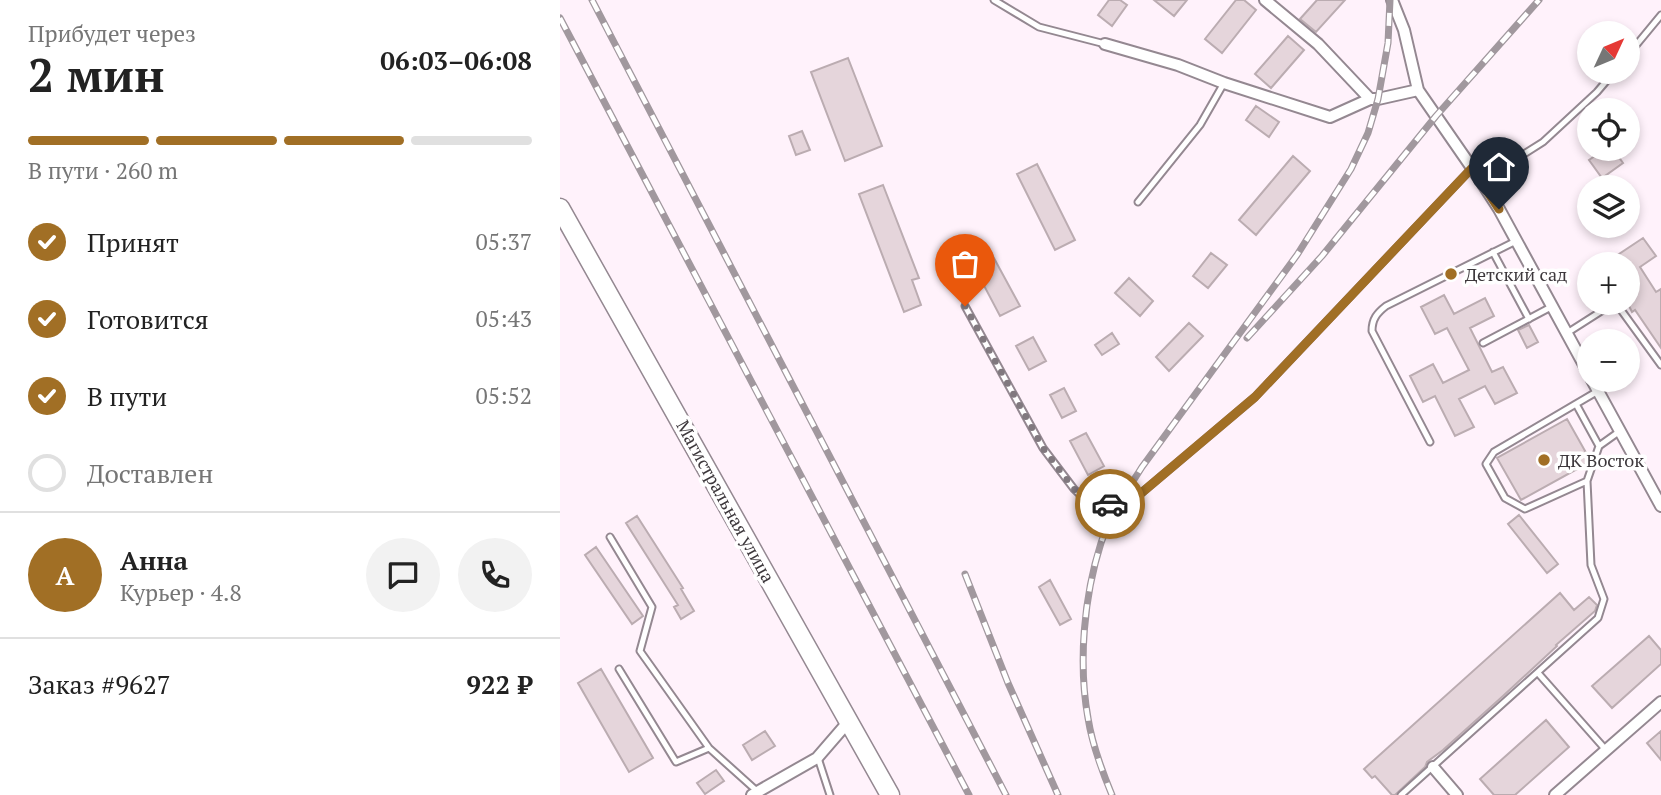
<!DOCTYPE html>
<html lang="ru">
<meta charset="utf-8">
<style>
body{margin:0;font-family:"PT Serif",serif;background:#f2f2f2;color:#222;height:100vh;display:flex;flex-direction:column;font-size:26px;white-space:nowrap}
*{box-sizing:border-box;margin:0}
p{font-size:23px;color:#767676}
.icon{flex:none;width:38px;height:38px;fill:none;stroke:currentColor;stroke-width:2;stroke-linecap:round;stroke-linejoin:round}
.map{position:relative;flex:1;overflow:hidden}
.drawer{display:flex;flex-direction:column;background:#fff;width:560px}
.drawer>*{flex:none}
.needle{width:46px;rotate:46deg}
.controls{position:absolute;left:1017px;top:21px;display:grid;gap:14px}
.controls a{display:grid;place-items:center;width:63px;height:63px;border-radius:50%;background:#fff;box-shadow:0 4px 10px #0003;font-size:35px}
.pin{position:absolute;display:grid;place-items:center;width:60px;height:60px;color:#fff;margin:-72px -30px;border-radius:50% 50% 50% 0;rotate:-45deg;box-shadow:0 0 7px #0007}
.pin .icon{rotate:45deg}
.courier{position:absolute;display:grid;place-items:center;width:70px;height:70px;margin:-35px;border:5px solid #a16f25;border-radius:50%;background:#fff;color:#222;box-shadow:0 2px 9px #0007}
.summary em{font-style:normal;font-weight:700}
.summary div{display:flex;flex-direction:column-reverse}
.summary{display:flex;align-items:center;justify-content:space-between;height:119px;padding:0 28px}
h1{font-size:46px;font-weight:700;line-height:52px}
.bar{display:grid;grid-template-columns:repeat(4,1fr);gap:10px 7px;align-content:center;height:84px;padding:0 28px}
.bar i{height:9px;border-radius:5px;background:#e0e0e0}
.bar .selected{background:#a16f25}
.bar p{grid-column:span 4}
.line{display:flex;align-items:center;gap:18px;padding:0 28px;border-top:2px solid #e0e0e0}
.line div{flex:1}
.round{display:grid;place-items:center;flex:none;width:74px;height:74px;border-radius:37px;background:#f2f2f2}
ol{padding:0 28px;list-style:none}
li{display:flex;align-items:center;gap:21px;height:77px}
li p{margin-inline-start:auto}
li .icon{padding:7px;border-radius:50%;background:#a16f25;color:#fff;stroke-width:4}
li:last-child{color:#767676}
li i{width:38px;height:38px;border:4px solid #e0e0e0;border-radius:50%}
main{display:flex;flex:1;min-height:0}
.map>svg:first-child{display:block}
.building{fill:#e5d5db;stroke:#bbacb1;stroke-width:2}
.lines{fill:none;stroke-linecap:round;stroke-linejoin:round}
.service-casing{stroke:#948891;stroke-width:9}
.minor-casing{stroke:#948891;stroke-width:14}
.primary-casing{stroke:#948891;stroke-width:21}
.service{stroke:#fff;stroke-width:5}
.minor{stroke:#fff;stroke-width:10}
.primary{stroke:#fff;stroke-width:18}
.rail-casing{stroke:#a1989e;stroke-width:7}
.rail{stroke:#fff;stroke-width:4.5;stroke-dasharray:13;stroke-linecap:butt}
.done{stroke:#81797f;stroke-width:7;stroke-dasharray:0 12.6}
.route{stroke:#a16f25;stroke-width:9}
.poi-dot{fill:#a16f25;stroke:#fff;stroke-width:2.5}
.labels{text-anchor:middle;dominant-baseline:central;stroke-width:7;stroke-linejoin:round;paint-order:stroke}
.poi-label{font-size:18px;fill:#3d383c;stroke:#fff;text-anchor:start}
.street-label{font-size:18px;fill:#3d383c;stroke:#fff}
</style>
<main>
<section class="drawer">
<div class="summary"><div><h1>2 мин</h1><p>Прибудет через</p></div><em>06:03–06:08</em></div>
<div class="bar"><i class="selected"></i><i class="selected"></i><i class="selected"></i><i></i><p>В пути · 260 m</p></div>
<ol>
<li><svg class="icon" aria-label="check" viewBox="0 0 24 24"><path d="M5 12l5 5 9-10"/></svg>Принят<p>05:37</p></li>
<li><svg class="icon" aria-label="check" viewBox="0 0 24 24"><path d="M5 12l5 5 9-10"/></svg>Готовится<p>05:43</p></li>
<li><svg class="icon" aria-label="check" viewBox="0 0 24 24"><path d="M5 12l5 5 9-10"/></svg>В пути<p>05:52</p></li>
<li><i></i>Доставлен</li>
</ol>
<div class="line" style="height:126px"><b class="round" style="background:#a16f25;color:#fff">А</b><div><b>Анна</b><p>Курьер · 4.8</p></div><a class="round"><svg class="icon" aria-label="chat" viewBox="0 0 24 24"><path d="M4 5h16v11H9l-5 4z"/></svg></a><a class="round"><svg class="icon" aria-label="phone" viewBox="0 0 24 24"><path d="M5 4h4l2 5-3 2q2 4 5 5l2-3 5 2v4C11 20 4 13 5 4z"/></svg></a></div>
<div class="line" style="height:91px"><div>Заказ #9627</div><b>922 ₽</b></div>
</section>
<div class="map">
<svg width="1101" height="795" viewBox="0 0 1101 795">
<rect width="100%" height="100%" fill="#fff2fb"/>
<path class="building" d="M549,0H560L567,5L552,26L538,15Z
M594,0H627L614,16Z
M676,0H684L696,10L662,53L645,39Z
M757,0H785L756,32L740,19Z
M728,36L744,50L711,88L695,74Z
M288,58L322,146L285,161L251,72Z
M696,106L719,122L709,137L686,120Z
M242,131L250,150L236,155L229,136Z
M1045,149H1053L1063,163L1042,178L1029,160Z
M733,156L750,171L696,235L679,220Z
M477,164L515,240L495,250L457,174Z
M323,185L359,278L352,280L361,305L344,312L299,194Z
M1083,238L1096,256L1080,267L1096,292L1101,289V348L1075,310L1072,312L1068,304V264H1044Z
M429,249L460,306L440,316L410,259Z
M651,253L667,265L648,288L633,276Z
M569,278L593,301L580,316L555,293Z
M884,295L894,314L925,298L934,316L910,328L932,372L943,367L957,393L935,404L925,386L899,399L914,427L895,436L875,396L863,402L850,376L873,364L883,383L909,370L887,328L875,334L861,307Z
M629,323L643,336L609,371L596,357Z
M969,325L978,342L967,348L958,330Z
M552,333L559,344L542,355L535,345Z
M473,337L486,361L469,370L456,346Z
M504,388L516,411L502,418L490,395Z
M1007,419L1029,458L1028,463L961,500L937,458Z
M526,433L544,466L528,475L510,441Z
M959,515L998,564L987,573L948,524Z
M77,516L123,588L121,589L134,611L121,619L114,607L118,605L66,523Z
M36,547L83,616L72,624L25,555Z
M490,580L511,619L500,625L479,587Z
M1000,593L1014,610L1029,597L1037,605L1035,611L996,645L997,646L943,696L883,750L867,762L865,767L835,795H832L815,776L812,778L804,769Z
M1089,636L1101,650V664L1052,708L1032,686Z
M41,669L93,758L69,772L18,683Z
M986,720L1009,747L955,795H934L920,779Z
M205,731L215,746L192,760L183,745Z
M1101,731V760L1087,743Z
M156,770L164,781L145,794L137,783Z"/>
<g class="lines">
<defs>
<path id="service" d="M434,0L479,27L545,44
M1068,55L1101,15
M921,181L983,142L1037,92L1054,72
M578,202L640,125L664,83
M933,252L969,319
M1056,303L1101,365
M405,306L483,448L514,489L530,504H559L579,495L695,397L911,169
M1007,333L1054,303
M923,343L991,307
M1016,404L1039,446
M870,442L812,331C812,319 817,313 826,306L956,241
M1027,481L965,509L945,498L926,464L934,452L1038,391
M50,537L92,607L80,651L149,748L198,792
M59,669L116,762L149,748
M978,673L1046,750
M258,758L270,795
M841,795L1038,618L1044,599L1031,565L1027,481L1039,446L1060,431"/>
<path id="minor" d="M705,0L758,44L810,99H818L858,90
M832,0L844,30L858,90L921,181L939,209L1029,374
M545,44L618,65L664,83L770,117L810,99
M1032,380L1101,506
M873,767L897,795
M192,795L257,758L289,721
M995,795L1101,702"/>
<path id="primary" d="M0,208L330,795"/>
</defs>
<use href="#service" class="service-casing"/>
<use href="#minor" class="minor-casing"/>
<use href="#primary" class="primary-casing"/>
<use href="#service" class="service"/>
<use href="#minor" class="minor"/>
<use href="#primary" class="primary"/>
<defs>
<path id="rail" d="M32,0L446,795
M0,18L409,795
M687,338L762,256L876,116L979,0
M405,574L448,683L498,795
M552,795C542,771 532,744 528,718C518,663 524,596 541,543C550,515 567,491 582,467L737,255L791,169L808,133L818,99L828,43L830,0"/>
</defs>
<use href="#rail" class="rail-casing"/>
<use href="#rail" class="rail"/>
</g>
<g class="lines">
<path class="done" d="M405,306L483,448L514,489L530,504H550"/>
<path class="route" d="M550,504H559L579,495L695,397L912,168L939,209"/>
</g>
<g class="poi-dot">
<circle cx="891" cy="274" r="7"/>
<circle cx="984" cy="460" r="7"/>
</g>
<g class="labels">
<g class="poi-label">
<text x="905" y="274">Детский сад</text>
<text x="998" y="460">ДК Восток</text>
</g>
<g class="street-label">
<text transform="translate(166 501) rotate(61)">Магистральная улица</text>
</g>
</g>
</svg>
<div class="controls">
<a><svg class="needle" viewBox="-14 -14 28 28"><path d="M0-13l5 13h-10z" fill="#e53935"/><path d="M0 13l5-13h-10z" fill="#767676"/></svg></a>
<a><svg class="icon" aria-label="locate" viewBox="0 0 24 24"><circle cx="12" cy="12" r="6"/><path d="M12 2v4M12 18v4M2 12h4M18 12h4"/></svg></a>
<a><svg class="icon" aria-label="layers" viewBox="0 0 24 24"><path d="M12 4l9 5-9 5-9-5zM3 14l9 5 9-5"/></svg></a>
<a>+</a>
<a>−</a>
</div>
<div class="pin" style="left:405px;top:306px;background:#ea580c"><svg class="icon" aria-label="bag" viewBox="0 0 24 24"><path d="M5 8h14l-1 12H6zM9 8a3 3 0 0 1 6 0"/></svg></div>
<div class="pin" style="left:939px;top:209px;background:#1f2937"><svg class="icon" aria-label="home" viewBox="0 0 24 24"><path d="M3 11l9-7 9 7M6 9v11h12V9"/></svg></div>
<div class="courier" style="left:550px;top:504px"><svg class="icon" aria-label="car" viewBox="0 0 24 24"><path d="M5 17H2v-5l4-1 3-4h7l3 4 3 1v5h-3M9 17h6M6 11h13"/><circle cx="7" cy="17" r="2"/><circle cx="17" cy="17" r="2"/></svg></div>
</div>
</main>
